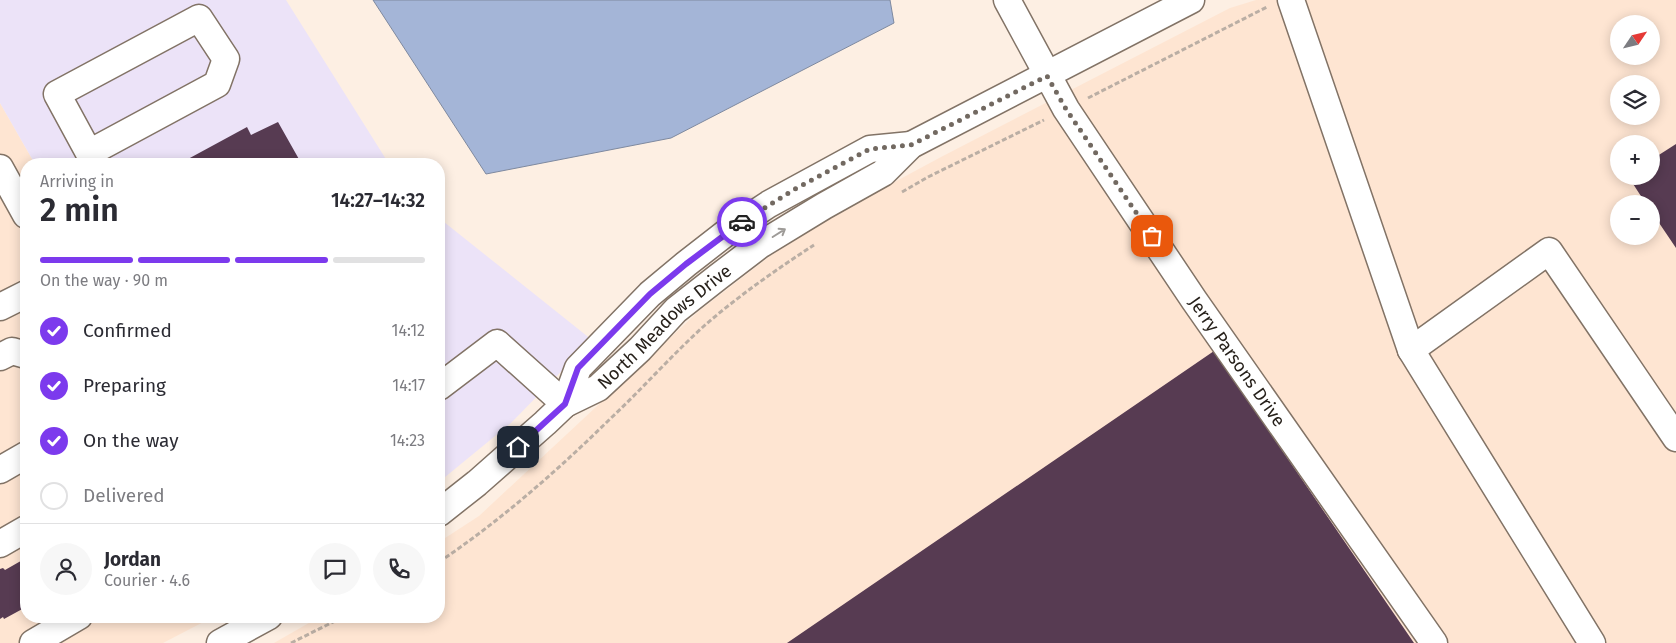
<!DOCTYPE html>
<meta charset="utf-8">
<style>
body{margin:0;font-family:"Fira Sans",sans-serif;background:#f7f7f7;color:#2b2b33;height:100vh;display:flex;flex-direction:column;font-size:19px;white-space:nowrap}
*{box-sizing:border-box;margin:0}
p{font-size:16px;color:#7c7c81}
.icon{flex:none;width:28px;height:28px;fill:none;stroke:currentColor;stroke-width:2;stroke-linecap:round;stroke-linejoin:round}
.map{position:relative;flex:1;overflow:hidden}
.side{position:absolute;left:20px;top:158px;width:425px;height:465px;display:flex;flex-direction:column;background:#fff;border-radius:20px;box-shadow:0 2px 12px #0003}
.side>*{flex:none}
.needle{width:32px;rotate:55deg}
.controls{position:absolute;left:1610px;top:15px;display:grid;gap:10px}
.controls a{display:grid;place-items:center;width:50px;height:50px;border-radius:50%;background:#fff;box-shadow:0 2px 12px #0003;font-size:25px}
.pin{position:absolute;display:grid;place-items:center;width:42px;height:42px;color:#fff;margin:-21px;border-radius:10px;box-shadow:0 2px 8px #0006}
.courier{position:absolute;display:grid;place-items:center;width:50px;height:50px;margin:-25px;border:4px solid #7c3aed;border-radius:50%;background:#fff;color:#222;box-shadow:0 1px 6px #0007}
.head em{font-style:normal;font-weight:600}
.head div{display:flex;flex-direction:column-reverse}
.head{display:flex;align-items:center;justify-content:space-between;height:85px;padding:0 20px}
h1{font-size:32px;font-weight:600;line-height:38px}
.bar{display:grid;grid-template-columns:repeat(4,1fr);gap:8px 5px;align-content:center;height:60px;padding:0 20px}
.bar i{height:6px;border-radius:4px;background:#e1e1e2}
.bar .on{background:#7c3aed}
.bar p{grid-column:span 4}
.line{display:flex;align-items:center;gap:12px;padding:0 20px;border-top:1px solid #e1e1e2}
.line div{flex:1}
.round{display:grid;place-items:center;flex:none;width:52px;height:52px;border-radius:26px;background:#f7f7f7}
ol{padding:0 20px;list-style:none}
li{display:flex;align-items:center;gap:15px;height:55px}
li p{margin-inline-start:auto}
li .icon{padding:5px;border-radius:50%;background:#7c3aed;color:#fff;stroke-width:4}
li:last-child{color:#7c7c81}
li i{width:28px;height:28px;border:2px solid #e1e1e2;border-radius:50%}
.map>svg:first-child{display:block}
.built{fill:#fee5d2;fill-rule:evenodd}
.medical{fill:#ece3f8}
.water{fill:#a4b5d7;stroke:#7e899f}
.building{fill:#573b52}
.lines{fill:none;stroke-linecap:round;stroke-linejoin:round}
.minor-casing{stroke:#827366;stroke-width:29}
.path{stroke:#baaea4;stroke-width:3;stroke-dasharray:5 2.5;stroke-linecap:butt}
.minor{stroke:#fff;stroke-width:26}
.oneway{stroke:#9e9b98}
.done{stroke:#726961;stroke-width:5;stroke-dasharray:0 9}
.route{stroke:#7c3aed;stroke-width:6}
.labels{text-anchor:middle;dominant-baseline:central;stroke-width:5;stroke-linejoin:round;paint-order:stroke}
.street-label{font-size:18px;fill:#27211b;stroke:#fff}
</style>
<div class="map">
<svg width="1676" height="643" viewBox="0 0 1676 643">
<rect width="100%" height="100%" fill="#fdefe3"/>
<path class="built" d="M1256,0H1676V643H274L321,616H439V542L479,516L699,311L800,233L941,157L1230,8ZM1619,24H1651V56H1619ZM1619,84H1651V116H1619ZM1619,144H1651V176H1619ZM1619,204H1651V236H1619Z
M0,103L35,164H26V616H215L163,643H0Z"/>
<path class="medical" d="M0,0H286L389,164H35L0,103Z
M439,218L592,340L511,423L439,482Z"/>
<path class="water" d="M373,0H890L894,23L671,138L486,174Z"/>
<path class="building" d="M278,122L300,161L295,164H191L188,159L247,127L251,135Z
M1676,144V248L1651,211V204H1646L1628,176H1651V160Z
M1214,351L1414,643H787Z
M26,558V607L4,619L3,617L0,619V569L3,568L5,570Z"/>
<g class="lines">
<defs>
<g id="minor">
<path id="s1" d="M1007,0L1066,109L1194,300L1434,643"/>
<path d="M1291,0L1411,350L1592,643"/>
<path d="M89,153L217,84L226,59L199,18L57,94L95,164"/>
<path d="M0,168L26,215"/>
<path d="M0,307L26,294"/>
<path d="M1411,350L1549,251L1676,438"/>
<path d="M0,357L12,351L26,355"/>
<path d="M439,387L497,343L565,404"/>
<path d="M565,404L578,368L650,294L686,264L731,229L769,204L870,149L911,145"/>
<path d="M0,470L26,455"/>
<path id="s2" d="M439,513L477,483L545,423L565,404L598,388L640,349L676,310L718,277L760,245L824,206L883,173L911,145L1191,0"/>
<path d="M0,544L26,529"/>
<path d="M33,643L79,616"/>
<path d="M220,643L269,616"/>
</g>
</defs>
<use href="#minor" class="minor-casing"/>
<path class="path" d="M1088,98L1267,7
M902,192L928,177L1044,120
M439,562C500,521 557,471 610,419C642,389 671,356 704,326C737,297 777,269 814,245
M291,643L345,616"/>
<use href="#minor" class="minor"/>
</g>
<defs><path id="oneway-shaft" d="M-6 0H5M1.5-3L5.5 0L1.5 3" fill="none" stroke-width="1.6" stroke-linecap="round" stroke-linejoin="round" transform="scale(1.25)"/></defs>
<use class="oneway" href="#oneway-shaft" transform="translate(779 233) rotate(-32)"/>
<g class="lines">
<path class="done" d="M742,222L795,189L870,149L911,145L1047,76L1066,109L1152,236"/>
<path class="route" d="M518,447L565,404L578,368L650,294L686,264L742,222"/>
</g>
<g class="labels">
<g class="street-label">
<text stroke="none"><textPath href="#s2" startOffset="294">North Meadows Drive</textPath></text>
<text stroke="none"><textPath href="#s1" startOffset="429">Jerry Parsons Drive</textPath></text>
</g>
</g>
</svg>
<div class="controls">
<a><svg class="needle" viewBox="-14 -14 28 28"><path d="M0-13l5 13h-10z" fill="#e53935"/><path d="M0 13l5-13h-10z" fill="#7c7c81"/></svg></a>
<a><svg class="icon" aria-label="layers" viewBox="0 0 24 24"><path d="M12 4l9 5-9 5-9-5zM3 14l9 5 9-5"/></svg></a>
<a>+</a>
<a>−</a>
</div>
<div class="pin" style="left:1152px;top:236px;background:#ea580c"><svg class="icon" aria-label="bag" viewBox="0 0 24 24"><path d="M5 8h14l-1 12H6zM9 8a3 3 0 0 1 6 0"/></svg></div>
<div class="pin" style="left:518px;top:447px;background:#1f2937"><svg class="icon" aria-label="home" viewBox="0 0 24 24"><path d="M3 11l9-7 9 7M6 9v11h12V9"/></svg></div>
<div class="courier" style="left:742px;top:222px"><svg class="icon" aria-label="car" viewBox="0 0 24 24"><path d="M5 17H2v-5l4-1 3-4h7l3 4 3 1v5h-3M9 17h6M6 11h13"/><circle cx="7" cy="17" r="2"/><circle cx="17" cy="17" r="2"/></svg></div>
<section class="side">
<div class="head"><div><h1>2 min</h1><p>Arriving in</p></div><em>14:27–14:32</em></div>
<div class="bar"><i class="on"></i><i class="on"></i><i class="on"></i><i></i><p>On the way · 90 m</p></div>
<ol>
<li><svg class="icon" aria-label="check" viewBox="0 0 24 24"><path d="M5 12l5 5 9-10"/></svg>Confirmed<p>14:12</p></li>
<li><svg class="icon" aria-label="check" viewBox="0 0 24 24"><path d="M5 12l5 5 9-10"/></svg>Preparing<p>14:17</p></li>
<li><svg class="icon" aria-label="check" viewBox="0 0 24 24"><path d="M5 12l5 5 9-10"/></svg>On the way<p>14:23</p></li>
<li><i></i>Delivered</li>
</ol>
<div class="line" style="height:90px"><a class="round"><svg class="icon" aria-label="person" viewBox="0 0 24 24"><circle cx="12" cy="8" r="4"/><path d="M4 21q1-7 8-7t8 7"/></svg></a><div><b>Jordan</b><p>Courier · 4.6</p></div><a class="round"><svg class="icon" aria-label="chat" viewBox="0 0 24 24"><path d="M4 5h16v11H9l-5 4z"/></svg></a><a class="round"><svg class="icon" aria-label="phone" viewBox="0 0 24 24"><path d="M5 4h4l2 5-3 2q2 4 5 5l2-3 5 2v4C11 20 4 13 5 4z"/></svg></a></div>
</section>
</div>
